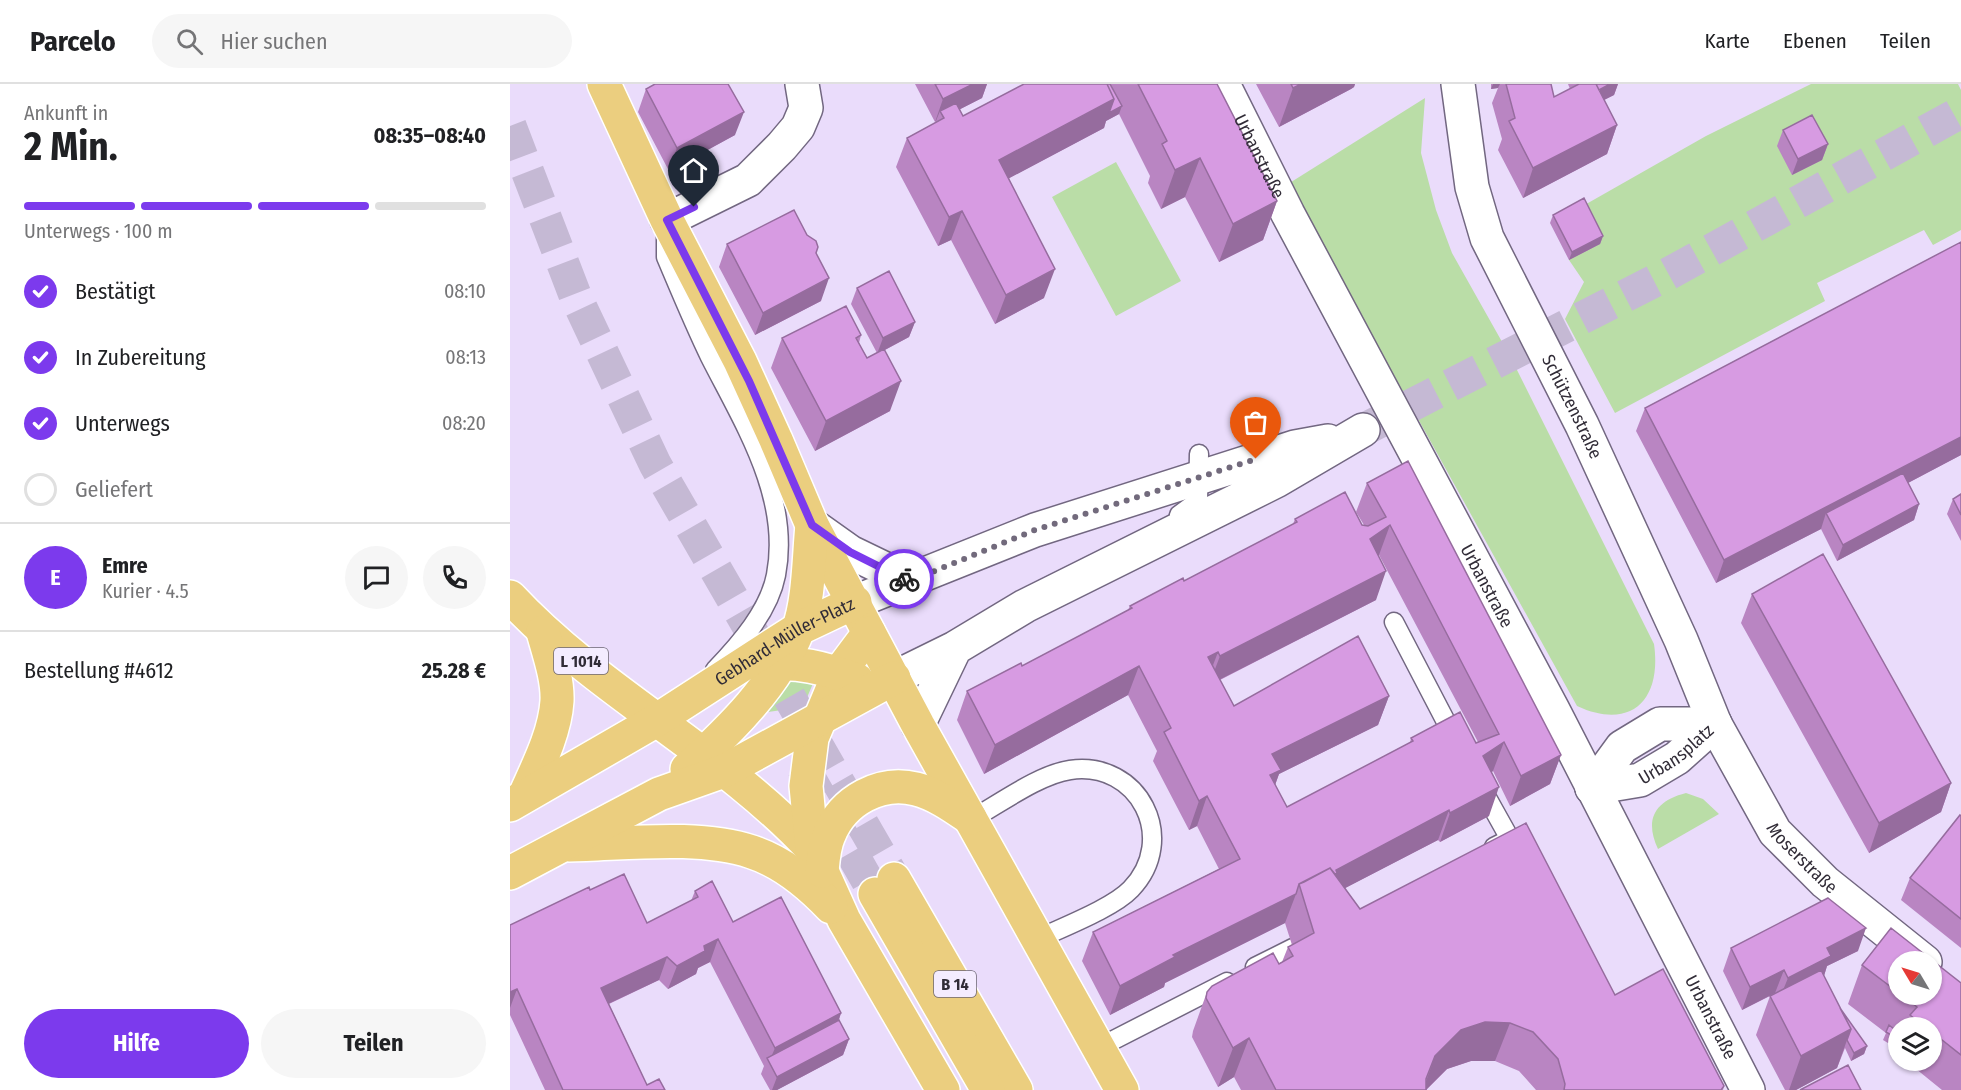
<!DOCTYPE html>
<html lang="de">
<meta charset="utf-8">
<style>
body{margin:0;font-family:"Fira Sans Condensed",sans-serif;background:#f6f6f6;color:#202124;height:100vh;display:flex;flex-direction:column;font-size:22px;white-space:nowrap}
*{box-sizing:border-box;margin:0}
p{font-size:20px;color:#757577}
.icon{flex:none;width:33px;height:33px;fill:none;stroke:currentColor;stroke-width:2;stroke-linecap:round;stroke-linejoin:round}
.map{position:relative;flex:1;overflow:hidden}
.side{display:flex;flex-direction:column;background:#fff;width:510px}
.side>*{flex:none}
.needle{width:39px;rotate:308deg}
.fabs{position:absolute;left:1378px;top:867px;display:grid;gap:12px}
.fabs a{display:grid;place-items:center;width:54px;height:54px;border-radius:50%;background:#fff;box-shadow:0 2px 4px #0004;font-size:30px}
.pin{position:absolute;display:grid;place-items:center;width:51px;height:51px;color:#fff;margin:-62px -26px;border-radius:50% 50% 50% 0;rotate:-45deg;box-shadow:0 0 6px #0007}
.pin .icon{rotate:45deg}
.courier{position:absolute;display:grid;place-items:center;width:60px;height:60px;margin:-30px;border:4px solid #7c3aed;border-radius:50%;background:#fff;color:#222;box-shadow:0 2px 8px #0007}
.headline em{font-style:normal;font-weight:700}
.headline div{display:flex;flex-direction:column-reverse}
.headline{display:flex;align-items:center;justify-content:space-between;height:102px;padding:0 24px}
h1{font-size:39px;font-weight:700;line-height:45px}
.bar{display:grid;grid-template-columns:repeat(4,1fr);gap:9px 6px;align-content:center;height:72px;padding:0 24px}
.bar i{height:8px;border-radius:4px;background:#e0e0e0}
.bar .active{background:#7c3aed}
.bar p{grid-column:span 4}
.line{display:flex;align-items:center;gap:15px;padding:0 24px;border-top:2px solid #e0e0e0}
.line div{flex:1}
.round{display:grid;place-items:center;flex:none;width:63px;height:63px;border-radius:32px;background:#f6f6f6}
ol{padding:0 24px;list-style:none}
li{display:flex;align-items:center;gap:18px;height:66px}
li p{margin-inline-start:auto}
li .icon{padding:6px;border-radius:50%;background:#7c3aed;color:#fff;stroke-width:4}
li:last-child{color:#757577}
li i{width:33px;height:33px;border:3px solid #e0e0e0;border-radius:50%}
.cta{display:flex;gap:12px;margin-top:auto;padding:12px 24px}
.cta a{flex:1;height:69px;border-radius:36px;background:#7c3aed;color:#fff;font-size:24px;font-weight:700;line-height:69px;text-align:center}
.cta a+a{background:#f6f6f6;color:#202124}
header{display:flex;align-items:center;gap:36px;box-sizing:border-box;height:84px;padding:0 30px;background:#fff;border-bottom:2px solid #e0e0e0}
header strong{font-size:28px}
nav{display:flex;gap:33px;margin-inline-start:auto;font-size:21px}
.search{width:420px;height:54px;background:#f6f6f6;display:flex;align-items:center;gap:15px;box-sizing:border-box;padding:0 21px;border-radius:33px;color:#757577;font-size:22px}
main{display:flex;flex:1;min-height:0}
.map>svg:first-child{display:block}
.green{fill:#badda7}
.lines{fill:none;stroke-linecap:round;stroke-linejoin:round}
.secondary-tunnel{stroke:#c5b9d4;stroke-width:33;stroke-dasharray:33 16;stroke-linecap:butt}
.primary-tunnel{stroke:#c5b9d4;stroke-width:33;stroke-dasharray:33 16;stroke-linecap:butt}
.lane-casing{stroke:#726781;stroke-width:21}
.street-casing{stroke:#726781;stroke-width:36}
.secondary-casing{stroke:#726781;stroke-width:36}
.primary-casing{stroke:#fff;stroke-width:36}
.lane{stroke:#fff;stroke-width:18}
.street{stroke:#fff;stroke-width:33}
.secondary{stroke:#fff;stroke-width:33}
.primary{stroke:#ebce7f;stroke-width:33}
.wall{fill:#b985c2;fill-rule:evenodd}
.shaded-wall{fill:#966c9e}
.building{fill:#d79be2;stroke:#966c9e;stroke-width:1.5;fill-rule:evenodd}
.done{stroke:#726a7c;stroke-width:6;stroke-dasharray:0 10.8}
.route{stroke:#7c3aed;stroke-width:8}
.labels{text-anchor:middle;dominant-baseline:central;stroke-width:4.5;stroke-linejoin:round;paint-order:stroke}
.shield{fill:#f4ecff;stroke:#6c6673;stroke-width:1.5}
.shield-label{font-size:16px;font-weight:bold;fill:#312c37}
.street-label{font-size:18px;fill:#312c37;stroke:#f4ecff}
</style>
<header>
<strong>Parcelo</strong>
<div class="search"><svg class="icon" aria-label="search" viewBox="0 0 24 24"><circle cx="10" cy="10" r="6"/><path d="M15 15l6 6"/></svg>Hier suchen</div>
<nav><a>Karte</a><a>Ebenen</a><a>Teilen</a></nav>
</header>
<main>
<section class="side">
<div class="headline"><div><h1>2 Min.</h1><p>Ankunft in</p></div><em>08:35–08:40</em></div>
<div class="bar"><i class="active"></i><i class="active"></i><i class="active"></i><i></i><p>Unterwegs · 100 m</p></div>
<ol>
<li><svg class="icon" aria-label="check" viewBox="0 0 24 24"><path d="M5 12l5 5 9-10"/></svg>Bestätigt<p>08:10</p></li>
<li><svg class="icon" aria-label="check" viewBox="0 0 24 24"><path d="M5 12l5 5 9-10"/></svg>In Zubereitung<p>08:13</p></li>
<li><svg class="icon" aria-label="check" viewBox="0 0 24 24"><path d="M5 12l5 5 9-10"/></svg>Unterwegs<p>08:20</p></li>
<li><i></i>Geliefert</li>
</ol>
<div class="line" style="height:108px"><b class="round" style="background:#7c3aed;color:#fff">E</b><div><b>Emre</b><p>Kurier · 4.5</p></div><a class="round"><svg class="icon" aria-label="chat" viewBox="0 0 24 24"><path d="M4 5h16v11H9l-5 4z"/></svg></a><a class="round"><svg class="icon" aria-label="phone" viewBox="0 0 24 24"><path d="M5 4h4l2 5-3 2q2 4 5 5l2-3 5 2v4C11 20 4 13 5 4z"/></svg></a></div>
<div class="line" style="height:78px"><div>Bestellung #4612</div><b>25.28 €</b></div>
<div class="cta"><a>Hilfe</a><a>Teilen</a></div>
</section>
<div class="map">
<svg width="1451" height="1006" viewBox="0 0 1451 1006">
<rect width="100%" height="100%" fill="#eadcfb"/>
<path class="green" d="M1301,0H1448L1451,6V146L1423,161L1414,146L1307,199L1315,217L1105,329L1055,235L1074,198L1059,176L1071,123L1196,52Z
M915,14L911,69L926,126L942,169L1000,272L1144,560C1152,616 1121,647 1067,622L778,100Z
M606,78L671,197L606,232L542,113Z
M280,591L304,597L293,623L258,628L273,608Z
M1176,709L1193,715L1209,730L1148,765C1134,735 1145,717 1176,709Z"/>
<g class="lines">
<path class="secondary-tunnel" d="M853,346L1158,190L1451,28"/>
<path class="primary-tunnel" d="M0,42L65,211L145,380L384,795
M293,683L365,810"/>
<defs>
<path id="lane" d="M156,147V173C170,206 184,240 200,273C234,340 281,413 266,491C259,527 230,560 205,586
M669,431L688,417L689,370
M884,538L946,657
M971,703L1000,755L984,763
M462,735C489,720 530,690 560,686C629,676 669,755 621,805C603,824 553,843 528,855
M745,883L783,864
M588,964L717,898"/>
<g id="street">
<path id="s1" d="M713,0L778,130L1043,626L1238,1006"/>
<path id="s2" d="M948,0L962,103L977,154L1072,341L1171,556L1205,640L1265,748L1315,798L1415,878"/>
<path d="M1082,704L1112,663L1150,640H1205"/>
<path id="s3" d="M1082,704L1130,696L1167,674L1205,640"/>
</g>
<path id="secondary" d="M157,136L238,96L272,62L288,43L296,24L292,0
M302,441L340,468L400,497
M345,518L525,446L785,363L818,357
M384,594L445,564L515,522L766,397L853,346
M408,641L445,564"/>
<g id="primary">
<path d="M94,0L157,136L230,277L266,356L302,441L408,641L612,1006"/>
<path d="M0,513C89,609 212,668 302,765"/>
<path d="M359,549L329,589L302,654L296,702L302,765L334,836L433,1006"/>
<path d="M252,582C284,575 317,585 347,596"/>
<path d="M177,685C220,646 267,600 288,546C299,518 299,470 302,441"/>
<path d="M15,711C28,682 45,649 47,617C48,595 39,570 33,548"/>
<path id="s4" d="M0,721L147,636L288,545L345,518"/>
<path d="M59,761C115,760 188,750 242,768C273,778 299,800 321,823"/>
<path d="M312,787C313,776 314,762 319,751C333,716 371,696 406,705C426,710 444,723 460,734"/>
<path d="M0,789L149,710L214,687L384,594"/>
<path d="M384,795L506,1006"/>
<path d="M365,810L478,1006"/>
</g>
</defs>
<use href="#lane" class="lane-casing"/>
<use href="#street" class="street-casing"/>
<use href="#secondary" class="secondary-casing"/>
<use href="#primary" class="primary-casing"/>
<use href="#lane" class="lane"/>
<use href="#street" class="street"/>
<use href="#secondary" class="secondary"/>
<use href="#primary" class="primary"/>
</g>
<path class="wall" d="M405,0H477L472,14L450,25L453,32L514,0H707L767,117L753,156L709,178L675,113L651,125L638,99L640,92L609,30L596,37L594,44L499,94L534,214L485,240L441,156L428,162L386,83L397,54L425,39L426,37L425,38Z
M746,0H845L844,3L841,5L769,43Z
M981,0H1041L1044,13L1060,5L1058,0H1108L1104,11L1094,16L1107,41L1097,70L1013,114L988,66L992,55L982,19L988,4L981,5Z
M136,5L225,51L159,87L128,28Z
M1273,46L1318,60L1312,76L1282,91L1267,62Z
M1043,131L1093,152L1090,160L1059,176L1040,139Z
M1451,158V371L1398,399L1409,420L1404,436L1327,477L1311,445L1206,499L1126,347L1135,324Z
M217,160L311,217L245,251L209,183Z
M347,204L405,238L399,253L375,266L380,327L305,367L261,284L272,254L351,251L349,259L357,274L367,269L341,220Z
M857,399L1051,671L1040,700L1000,722L983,687L982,688L979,732L930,758L928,756L835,804L850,825L1105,911L1214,1002L1213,1006H1026L1009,987L985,977H961L937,985L916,1006H731L724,993L708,1003L682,953L683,947L697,908L772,878L778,863L782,861L775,839L655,899L654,903L600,931L572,877L583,848L709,785L687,742L679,746L643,677L647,667L618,611L474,690L447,636L457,607L512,582L618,526L620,522L674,497L783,440L785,435L854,441L846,428ZM868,471H869L968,658L901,654L900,659L777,723L765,701L769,690L868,641L879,612L724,622L710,596L866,516Z
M1451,410V457L1437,430L1443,415Z
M1242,510L1441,699L1431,728L1359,769L1231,539Z
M1451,732V864L1391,816L1400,794Z
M80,806L137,839L181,817L185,807L331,929L329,936L339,955L333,971L267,1006H260L251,990L254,982L200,878L188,884L186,890L158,905L149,896L99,920L137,1001L155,1006H35L0,931V841Z
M1381,844L1451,899V1006H1432L1395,976H1422V944H1389V972L1386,970L1388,965L1373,956L1376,949L1338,920L1352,881ZM1389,878H1422V910H1389Z
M1221,864L1348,867L1317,882L1314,892L1330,924L1357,962L1354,970L1341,977L1335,964L1327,984L1286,1006H1275L1246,951L1260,912L1266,909L1232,926L1213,887Z"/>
<path class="shaded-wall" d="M463,0H477L472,14L433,34L430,27L426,37L425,38L433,15Z
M791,0H845L844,3L841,5L769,43L783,4Z
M983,0H990L988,4L981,5Z
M1100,0H1108L1104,11L1080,23L1086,8Z
M604,15L612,22L609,30L596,37L594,44L479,105L489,76Z
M234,28L225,51L159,87L167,64Z
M1107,41L1097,70L1013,114L1023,84Z
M1318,60L1312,76L1282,91L1288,75Z
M690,74L675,113L651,125L665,86Z
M767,117L753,156L709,178L723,140Z
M452,127L441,156L428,162L439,133Z
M1093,152L1090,160L1059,176L1062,168Z
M545,185L534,214L485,240L496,211Z
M319,194L311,217L245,251L253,229Z
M405,238L399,253L367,270L373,254Z
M391,297L380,327L305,367L316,337Z
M1451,353V371L1322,439L1316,429L1311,445L1206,499L1214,476Z
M1409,420L1404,436L1327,477L1333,461Z
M880,441L869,471L849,484L860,455Z
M876,487L866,516L699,601L710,572Z
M708,568L697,597L698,573Z
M629,582L618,611L474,690L485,661Z
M879,612L868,641L769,690L760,715L759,695L762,670Z
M994,658L983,687L963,701L973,672Z
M1051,671L1040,700L1000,722L1011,692Z
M1441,699L1431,728L1359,769L1369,739Z
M989,703L979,732L930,758L940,729Z
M697,712L687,742L679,746L689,717Z
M939,726L928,756L818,813L826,786Z
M786,810L775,839L655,899L654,903L600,931L610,902L663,871Z
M1356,844L1348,867L1317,882L1313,895L1269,916L1278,894L1317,864Z
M208,855L200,878L188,884L186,890L158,905L167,882L194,862Z
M157,873L149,896L83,927L91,904Z
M1274,886L1265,909L1232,926L1240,903Z
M7,905L0,924V908Z
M331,929L323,952L259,978L265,964Z
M975,938L1000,939L985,977H961L937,985L916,1006H913L925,972L951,946Z
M1341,945L1327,984L1286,1006H1279L1291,972Z
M739,954L724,993L708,1003L723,964Z
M339,955L333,971L267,1006H262L267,993Z
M1357,962L1354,970L1341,977L1344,969Z"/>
<path class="building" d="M145,0H218L234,28L167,64L136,5Z
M425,0H463L433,15Z
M514,0H597L604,15L489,76L545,185L496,211L452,127L439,133L397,54L434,34L430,27L446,19L453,32Z
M597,0H600L612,22L599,29L604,15Z
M628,0H707L767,117L723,140L690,74L665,86L652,60L657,57Z
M781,0H791L783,4Z
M996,0H1041L1044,13L1069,0H1086L1107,41L1023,84L999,37L1005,34Z
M1086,0H1100L1089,6Z
M1302,31L1318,60L1288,75L1273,46Z
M1074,114L1093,152L1062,168L1043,131Z
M284,126L297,151L306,157L308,163L306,169L319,194L253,229L217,160Z
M1451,158V353L1214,476L1135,324Z
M379,187L405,238L373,254L347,204Z
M336,222L351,251L346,254L357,274L374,265L391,297L316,337L272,254Z
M898,377L1051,671L1011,692L994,658L973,672L989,703L940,729L939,726L826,786L827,789L825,790L820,784L794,798L789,800L786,810L663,871L665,873L610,902L583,848L730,775L697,712L689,717L654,648L661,644L629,582L485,661L457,607L511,579L512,582L622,524L620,522L673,494L674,497L787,438L785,435L835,408L852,441L858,442L876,433L857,399ZM880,441L989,650L966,659L950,628L901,654L903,657L777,723L760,691L771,686L762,670L879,612L848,552L724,622L698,573L708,568L710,572L876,487L860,455Z
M1393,389L1409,420L1333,461L1316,429Z
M1451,410V431L1443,415Z
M1313,470L1441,699L1369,739L1242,510Z
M1450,731L1451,732V835L1400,794Z
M1016,739L1105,911L1153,885L1214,1002L1211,1006H1054L1055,1000L1048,975L1023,948L1000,939L975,938L951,946L925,972L916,995V1006H766L739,954L723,964L696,914L697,908L702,902L763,869L769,880L783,872L778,863L804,849L789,800L820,784L850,825Z
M114,790L137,839L188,813L185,807L202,797L223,838L271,813L331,929L265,964L208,855L194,862L195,867L167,882L157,873L91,904L137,1001L149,995L155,1006H53L7,905L0,908V841L79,803L80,806Z
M1318,814L1356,844L1317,864L1321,872L1278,894L1274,886L1240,903L1221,864Z
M1381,844L1451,899V971L1422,948V944H1416L1400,931L1407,923L1391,910H1422V878H1389V909L1352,881Z
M1311,886L1341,945L1291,972L1260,912Z
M1330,924L1357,962L1344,969L1337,956L1341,945Z
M329,936L339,955L267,993L257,974Z
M1379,941L1389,949V956L1376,948Z
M1338,981L1351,1006H1290Z"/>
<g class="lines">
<path class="done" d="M394,495L400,497L525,446L746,375"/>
<path class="route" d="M184,123L157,136L239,297L302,441L340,468L394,495"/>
</g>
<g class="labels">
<g class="shield">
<rect x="44" y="564" width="54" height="26" rx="4.5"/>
<rect x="424" y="887" width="42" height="26" rx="4.5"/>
</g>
<g class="shield-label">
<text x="71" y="577">L 1014</text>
<text x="445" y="900">B 14</text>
</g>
<g class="street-label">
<text stroke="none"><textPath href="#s1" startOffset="81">Urbanstraße</textPath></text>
<text stroke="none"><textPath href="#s2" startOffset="346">Schützenstraße</textPath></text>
<text stroke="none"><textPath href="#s1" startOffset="567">Urbanstraße</textPath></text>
<text stroke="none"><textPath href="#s4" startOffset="320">Gebhard-Müller-Platz</textPath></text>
<text stroke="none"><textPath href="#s3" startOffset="93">Urbansplatz</textPath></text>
<text stroke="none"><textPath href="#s2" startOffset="855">Moserstraße</textPath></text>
<text stroke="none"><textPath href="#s1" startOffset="1053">Urbanstraße</textPath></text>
</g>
</g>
</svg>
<div class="fabs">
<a><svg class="needle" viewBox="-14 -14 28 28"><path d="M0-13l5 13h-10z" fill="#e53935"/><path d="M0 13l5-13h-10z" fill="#757577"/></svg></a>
<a><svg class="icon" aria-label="layers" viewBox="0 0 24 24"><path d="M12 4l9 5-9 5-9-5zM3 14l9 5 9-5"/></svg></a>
</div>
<div class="pin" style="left:746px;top:375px;background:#ea580c"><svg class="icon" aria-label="bag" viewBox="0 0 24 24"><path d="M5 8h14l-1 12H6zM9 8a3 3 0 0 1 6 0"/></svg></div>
<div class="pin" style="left:184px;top:123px;background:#1f2937"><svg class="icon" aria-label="home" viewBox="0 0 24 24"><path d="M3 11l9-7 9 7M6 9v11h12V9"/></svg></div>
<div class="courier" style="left:394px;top:495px"><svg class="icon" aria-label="bike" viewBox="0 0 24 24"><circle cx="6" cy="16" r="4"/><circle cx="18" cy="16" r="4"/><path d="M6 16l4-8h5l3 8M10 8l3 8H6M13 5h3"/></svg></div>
</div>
</main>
